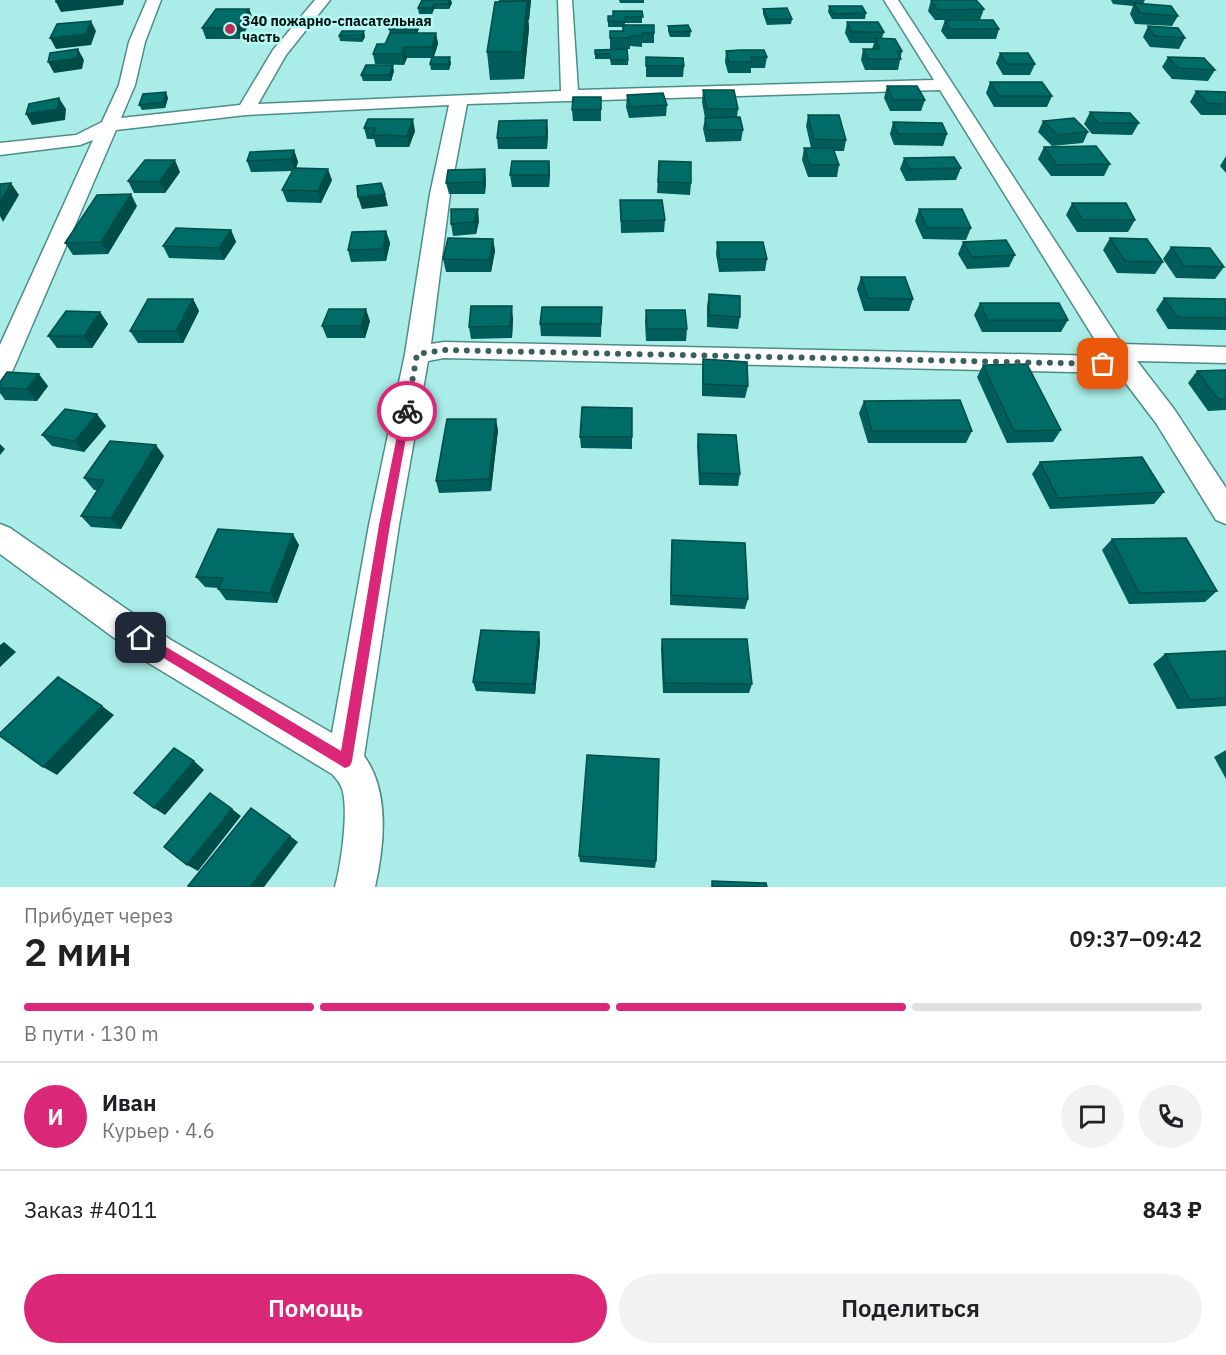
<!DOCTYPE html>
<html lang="ru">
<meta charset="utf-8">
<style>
body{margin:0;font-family:"IBM Plex Sans",sans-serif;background:#f2f2f2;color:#202124;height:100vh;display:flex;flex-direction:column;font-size:22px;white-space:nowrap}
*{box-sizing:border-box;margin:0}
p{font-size:20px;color:#757577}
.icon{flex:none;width:33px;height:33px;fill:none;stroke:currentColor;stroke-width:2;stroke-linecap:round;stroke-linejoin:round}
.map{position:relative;height:887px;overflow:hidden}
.details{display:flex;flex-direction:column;background:#fff;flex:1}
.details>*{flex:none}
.pin{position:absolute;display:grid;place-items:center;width:51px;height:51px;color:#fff;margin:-26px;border-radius:12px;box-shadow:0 3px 9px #0006}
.courier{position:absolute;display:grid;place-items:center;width:60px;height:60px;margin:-30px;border:4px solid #db2777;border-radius:50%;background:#fff;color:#222;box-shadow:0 2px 8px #0007}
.headline em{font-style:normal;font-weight:600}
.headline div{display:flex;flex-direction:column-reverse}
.headline{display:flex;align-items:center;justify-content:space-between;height:102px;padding:0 24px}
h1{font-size:39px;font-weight:600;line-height:45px}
.bar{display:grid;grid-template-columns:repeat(4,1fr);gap:9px 6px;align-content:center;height:72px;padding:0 24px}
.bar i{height:8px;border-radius:4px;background:#e0e0e0}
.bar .current{background:#db2777}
.bar p{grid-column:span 4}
.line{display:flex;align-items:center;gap:15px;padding:0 24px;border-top:2px solid #e0e0e0}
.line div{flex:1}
.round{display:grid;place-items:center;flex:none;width:63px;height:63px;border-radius:32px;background:#f2f2f2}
.button{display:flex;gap:12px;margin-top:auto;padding:12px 24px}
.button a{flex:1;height:69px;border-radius:36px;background:#db2777;color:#fff;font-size:24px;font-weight:600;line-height:69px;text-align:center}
.button a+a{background:#f2f2f2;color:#202124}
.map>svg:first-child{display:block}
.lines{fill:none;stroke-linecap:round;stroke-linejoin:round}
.minor-casing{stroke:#4c8d88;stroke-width:3}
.minor{fill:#fff;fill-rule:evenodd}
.wall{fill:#005d59}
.shaded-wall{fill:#004c48}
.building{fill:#006c67;stroke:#004c48;stroke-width:1.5}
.route{fill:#db2777}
.done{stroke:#3b5f5c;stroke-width:6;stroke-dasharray:0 10.8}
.poi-dot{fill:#bc2c55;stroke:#b7faf5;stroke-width:2}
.labels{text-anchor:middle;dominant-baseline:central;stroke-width:5;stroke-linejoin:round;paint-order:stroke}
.far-poi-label{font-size:14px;font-weight:bold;fill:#001311;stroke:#b7faf5;text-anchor:start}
</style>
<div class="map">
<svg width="1226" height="887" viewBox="0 0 1226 887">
<rect width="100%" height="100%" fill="#aaede8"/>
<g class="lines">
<defs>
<path id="minor" d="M147,0H161L145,42L135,85L121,118L240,105L273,50L315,0H330L286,55L258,104L561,91L558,0H572L578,90L934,80L884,0H898L1122,344L1226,347V363L1137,361L1174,409L1226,488V524L1216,520L1156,423L1118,373L444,358L428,361L399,525L364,756C390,791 384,847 375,887H335C341,865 350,806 341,786C339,782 335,777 332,774L147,662L0,554V524L10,528L171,640L332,733L369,525L405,354L430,194L449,105L246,115L116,130L12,372L9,378L0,381V345L93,140L80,145L0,155V143L76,135L102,122L119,85L129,42ZM940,90L1105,356L444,342L431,344L450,194L467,104Z"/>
</defs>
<use href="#minor" class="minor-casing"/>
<use href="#minor" class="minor"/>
</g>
<path class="wall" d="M422,0L452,3L449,9H434L432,14H419L418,8Z
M499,0H531L529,20H528L529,28L524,79L490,80L487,52Z
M619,0H644V3H620Z
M931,0L984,9L980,20L999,29L996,39H947L941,31L945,20H935L928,11Z
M1111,0H1145L1143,4L1178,16L1172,26L1135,24L1130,14L1133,6L1113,4Z
M829,6L866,13L865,19H832L828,12Z
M249,9L253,19L240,39H206L202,28Z
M763,9L792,19L791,24L767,25L763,14Z
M642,11V23H625V25L654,33V43H642V47L630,46V49H610V31H623V27H608V16H613Z
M847,22L884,32L882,38L902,51L898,70H865L861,60L863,49H872L874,43H850L845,33Z
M418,24L419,29L417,33H436L438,44L434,57L451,63L449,70H431L430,64L432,58H407L404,65L375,64L373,54L385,44L390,34L389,29Z
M668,26L691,31L690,37H670L668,31Z
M1148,26L1185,38L1179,49L1150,47L1143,37Z
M339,36L365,37L362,42L340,41Z
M595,50L628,60V65H611L610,59H595Z
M726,51L767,57L765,68H751V73H728L725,62Z
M1000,53L1035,64L1030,75H1003L996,63Z
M646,57L684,66L683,77H646Z
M1168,57L1215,70L1208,81L1172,79L1162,67Z
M394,71L391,81H363L361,75Z
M990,82L1052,96L1047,107H994L986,93Z
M887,86L925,100L921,111H890L884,98Z
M703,90L738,109L737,117L743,130L741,141L706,142L703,129L705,118L702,102Z
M1196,91L1226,92V115H1201L1190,102Z
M627,95L667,105L666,116L629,118L626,107Z
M601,97V121H573L572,110Z
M168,98L165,108L142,110L139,105Z
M1090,112L1139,123L1132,135L1092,134L1084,124Z
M808,115L846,140L844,151H834L839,165L837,177H808L802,160L804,148H811L806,126Z
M368,119L415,131L409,147H376L374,139H367L364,128Z
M1043,121L1088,132L1083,143L1052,146L1038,132Z
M893,122L947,134L943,146L894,145L890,134Z
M548,131L547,149H498L497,138Z
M1044,147L1110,164L1104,176H1051L1038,159Z
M294,150L298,162L296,168L332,180L321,203L287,202L282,190L293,171L251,172L247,161Z
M1226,156V173L1220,166Z
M904,158L961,168L956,180L906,181L900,169Z
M549,161L550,173L549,187H512L510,175Z
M659,161L691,183L690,195L657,193Z
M485,169L486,181L485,194H449L446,183Z
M180,172L165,193H134L128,181Z
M620,200L665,220L664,232L621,233Z
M1072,203L1135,220L1128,232H1077L1066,215Z
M137,206L108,254L73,255L65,243Z
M919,209L971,228L966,240L923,239L915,221Z
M479,221L476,234L453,236L451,224Z
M231,230L236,242L224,260L169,258L163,246Z
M386,231L390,243L386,261L351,262L348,250Z
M1110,238L1163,262L1155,274L1117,273L1103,250Z
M493,239L495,251L491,272H446L443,259Z
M717,242L767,259L765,271L719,272L716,254Z
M963,242L1015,255L1009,267L967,269L958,254Z
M1171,247L1224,267L1215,279L1176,278L1163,259Z
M861,277L913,299L909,311H864L857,289Z
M709,294L740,317L738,329L707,327V306Z
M1164,298L1226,299V330L1168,329L1156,310Z
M193,299L199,311L183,343H138L130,331Z
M980,303L1068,320L1061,332H982L974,315Z
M602,307L601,337L541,336L540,324Z
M646,310L687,329L686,341H646L645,322Z
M100,312L108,324L92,348H57L48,336Z
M513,318L512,338L471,339L469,327Z
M370,321L365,338H327L322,326Z
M703,359L748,386L745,398L702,396V371Z
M983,365L1061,430L1053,442L1007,443L977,377Z
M1226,370V410L1208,411L1188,383L1197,371Z
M0,382L48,386L37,401L5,400L0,393Z
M864,401L972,431L966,443H868L859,413Z
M106,426L84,452L52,446L42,435Z
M498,430L491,491L439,493L436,481Z
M698,434L740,474L738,486L699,485L697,446Z
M580,437H632V449L581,448Z
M164,456L121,529L91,527L81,516L98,490H94L84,478Z
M1040,462L1164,492L1154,504L1050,509L1032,474Z
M1112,539L1217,591L1205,602L1129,604L1102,550Z
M672,540L748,599L745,609L670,605L671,551Z
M299,545L277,603L226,600L218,589V588L205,587L196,577Z
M539,632L540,642L535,694L476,691L473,682Z
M662,639L752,684L749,693H663L661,649Z
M1226,651V706L1177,709L1153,664L1165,654Z
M1226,750V779L1214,757Z
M579,856L656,861L655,868L580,862Z"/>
<path class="shaded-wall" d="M72,0H124L123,5L61,12L56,2Z
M450,0H451L452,3L449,9L448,4Z
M527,0H531L529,20Z
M527,1L529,28L524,79L522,52Z
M434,4V9L432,14L431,8Z
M249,9L253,19L240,39L236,28Z
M91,21L96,31L91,45L56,49L50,38Z
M418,24L419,29L416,35L415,30Z
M364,31L365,37L362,42L361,36Z
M436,33L438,44L433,58L432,47Z
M404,47L407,58L404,65L402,54Z
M78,49L84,60L82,69L54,73L48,62Z
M450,57L451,63L449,70L448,64Z
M393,65L394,71L391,81L389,75Z
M166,92L168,98L165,108L163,102Z
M59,98L66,109L65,120L32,125L26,114Z
M413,119L415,131L409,147L407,136Z
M547,120L548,131L547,149L546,137Z
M294,150L298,162L295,171L291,159Z
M175,160L180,172L165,193L159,182Z
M549,161L550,173L549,187Z
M328,169L332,180L321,203L318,191Z
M485,169L486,181L485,194L483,182Z
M11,183L19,195L3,222L0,216V202Z
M131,194L137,206L108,254L101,242Z
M385,194L388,206L362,209L358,197Z
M478,209L479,221L476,234L474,222Z
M231,230L236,242L224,260L219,248Z
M386,231L390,243L386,261L383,249Z
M493,239L495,251L491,272L489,260Z
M193,299L199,311L183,343L176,331Z
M512,306L513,318L512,338L510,326Z
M366,309L370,321L365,338L361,326Z
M100,312L108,324L92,348L84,336Z
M39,374L48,386L37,401L27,389Z
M97,414L106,426L84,452L75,441Z
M496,419L498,430L491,491L489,479Z
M0,444L5,449L0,455Z
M156,445L164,456L121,529L111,518Z
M293,534L299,545L277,603L270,593Z
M539,632L540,642L535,694L533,684Z
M4,642L16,652L0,667V645Z
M102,706L114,715L57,775L43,767Z
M194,761L204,770L165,815L154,808Z
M232,809L241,816L198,871L187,865Z
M290,836L298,842L264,887H250Z"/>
<path class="building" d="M56,0H72L56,2Z
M422,0H450L448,4H434L431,8H418Z
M931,0H976L984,9L938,10Z
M527,1L522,52H487L495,2Z
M1134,3L1171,6L1178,16L1140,13Z
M829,6H862L866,13L833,14Z
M787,8L792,19H768L763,9Z
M216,9H249L236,28H202Z
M613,11H642L643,17H625V22L608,21V16H613Z
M945,20H993L999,29H950Z
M91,21L86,34L50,38L57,24Z
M847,22H878L884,32H852Z
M392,23L418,24L415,30L389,29Z
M623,25H654V33H642V36H630V38H610V31H623Z
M688,25L691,31L671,32L668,26Z
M1148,26L1178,28L1185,38L1155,36Z
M342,31H364L361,36H339Z
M390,33H436L432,47H404L402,54H373L377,44H385Z
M875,38L895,39L902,51H897L901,59H868L863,49H880Z
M78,49L77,58L48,62L50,53Z
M627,49L628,60H611L610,54H595V50Z
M740,50H764L767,57H751L752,62H729L726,51Z
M1000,53H1028L1035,64H1007Z
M432,57H450L448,64H430Z
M646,57L683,58L684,66H646Z
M1168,57L1204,58L1215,70L1178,68Z
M366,65H393L389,75H361Z
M990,82H1042L1052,96H999Z
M887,86H917L925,100H893Z
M703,90H734L738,109H707Z
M1196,91L1226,92V104L1208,103Z
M166,92L163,102L139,105L143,94Z
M663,93L667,105L630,107L627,95Z
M573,97H601V109L572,110Z
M59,98L58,109L26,114L29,104Z
M1090,112L1130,113L1139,123H1098Z
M808,115H839L846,140L814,139Z
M740,117L743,130H707L705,118Z
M1074,118L1088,132L1058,135L1043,121Z
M368,119H413L407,136L373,135L376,128H364Z
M547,120L546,137L497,138L499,121Z
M893,122L942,123L947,134H898Z
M1096,146L1110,164L1057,165L1044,147Z
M804,148H833L839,165H810Z
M294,150L291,159L247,161L250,152Z
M954,157L961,168L910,169L904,158Z
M145,160H175L159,182L128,181Z
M512,161H549V175H510Z
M659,161L691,162V183L658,182Z
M294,168L328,169L318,191L282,190Z
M485,169L483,182L446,183L448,170Z
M11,183L0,202V184Z
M381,183L385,194L358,197L357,186Z
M131,194L101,242L65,243L97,195Z
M620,200H662L665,220L621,221Z
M1072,203H1126L1135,220H1083Z
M451,209H478L474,222L451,224Z
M919,209H962L971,228H927Z
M176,228L231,230L219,248L163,246Z
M386,231L383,249L348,250L352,232Z
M448,238L493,239L489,260L443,259Z
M1110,238L1147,239L1163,262L1125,261Z
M1006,240L1015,255L972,257L963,242Z
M717,242H763L767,259H720Z
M1171,247L1210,248L1224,267L1184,266Z
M861,277H905L913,299L868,298Z
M709,294L740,296V317L709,315Z
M1164,298L1226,299V318L1177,317Z
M148,299H193L176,331H130Z
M980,303H1059L1068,320H988Z
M471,306H512L510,326L469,327Z
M542,307H602L601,324H540Z
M329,309H366L361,326H322Z
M646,310H685L687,329H647Z
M66,311L100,312L84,336H48Z
M703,359L747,362L748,386L703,384Z
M1027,364L1061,430L1014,431L983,365Z
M1226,370V399H1218L1197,371Z
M7,372L39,374L27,389L0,388V382Z
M960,400L972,431H872L864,401Z
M582,407L632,408V437H580Z
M65,409L97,414L75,441L42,435Z
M447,419H496L489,479L436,481Z
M698,434L736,435L740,474L700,473Z
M110,441L156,445L111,518L81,516L104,480L84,478Z
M1142,457L1164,492L1058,498L1040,462Z
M218,529L293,534L270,593L218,589L223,578L196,577Z
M1186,538L1217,591L1139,593L1112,539Z
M672,540L745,543L748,599L671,595Z
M481,630L539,632L533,684L473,682Z
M662,639H747L752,684L664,683Z
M1226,651V698L1190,700L1165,654Z
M58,677L102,706L43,767L0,736V733Z
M174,748L194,761L154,808L134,793Z
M587,755L659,759L656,861L579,856Z
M210,793L232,809L187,865L164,847Z
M251,808L290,836L250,887H189L188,886Z
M712,881L766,883L767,887H712Z"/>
<path class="route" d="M407,407L411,411L390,525L352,761L350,766L345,768L137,642L136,638L141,633L146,635L341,751L379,525L402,411Z"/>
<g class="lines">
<path class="done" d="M407,411L417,354L444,350L1103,364"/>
</g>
<circle class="poi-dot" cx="230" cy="29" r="6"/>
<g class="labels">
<g class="far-poi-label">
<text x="242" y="21">340 пожарно-спасательная<tspan x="242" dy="16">часть</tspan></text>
</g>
</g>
</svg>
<div class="pin" style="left:1103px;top:364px;background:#ea580c"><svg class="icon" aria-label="bag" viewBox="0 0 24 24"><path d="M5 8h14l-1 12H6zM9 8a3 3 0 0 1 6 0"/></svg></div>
<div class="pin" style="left:141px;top:638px;background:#1f2937"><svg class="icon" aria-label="home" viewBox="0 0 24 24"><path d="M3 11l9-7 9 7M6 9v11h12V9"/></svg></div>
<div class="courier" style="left:407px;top:411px"><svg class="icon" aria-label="bike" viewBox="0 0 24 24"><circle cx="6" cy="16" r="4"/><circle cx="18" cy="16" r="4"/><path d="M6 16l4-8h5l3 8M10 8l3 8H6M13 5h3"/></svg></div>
</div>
<section class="details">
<div class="headline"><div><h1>2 мин</h1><p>Прибудет через</p></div><em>09:37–09:42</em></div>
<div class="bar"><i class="current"></i><i class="current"></i><i class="current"></i><i></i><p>В пути · 130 m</p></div>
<div class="line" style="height:108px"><b class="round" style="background:#db2777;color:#fff">И</b><div><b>Иван</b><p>Курьер · 4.6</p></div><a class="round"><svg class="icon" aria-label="chat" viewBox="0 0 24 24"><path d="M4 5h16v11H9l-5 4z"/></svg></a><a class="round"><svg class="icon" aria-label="phone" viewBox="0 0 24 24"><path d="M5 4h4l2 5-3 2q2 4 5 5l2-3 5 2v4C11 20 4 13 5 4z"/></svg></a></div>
<div class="line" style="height:78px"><div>Заказ #4011</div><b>843 ₽</b></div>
<div class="button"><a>Помощь</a><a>Поделиться</a></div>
</section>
